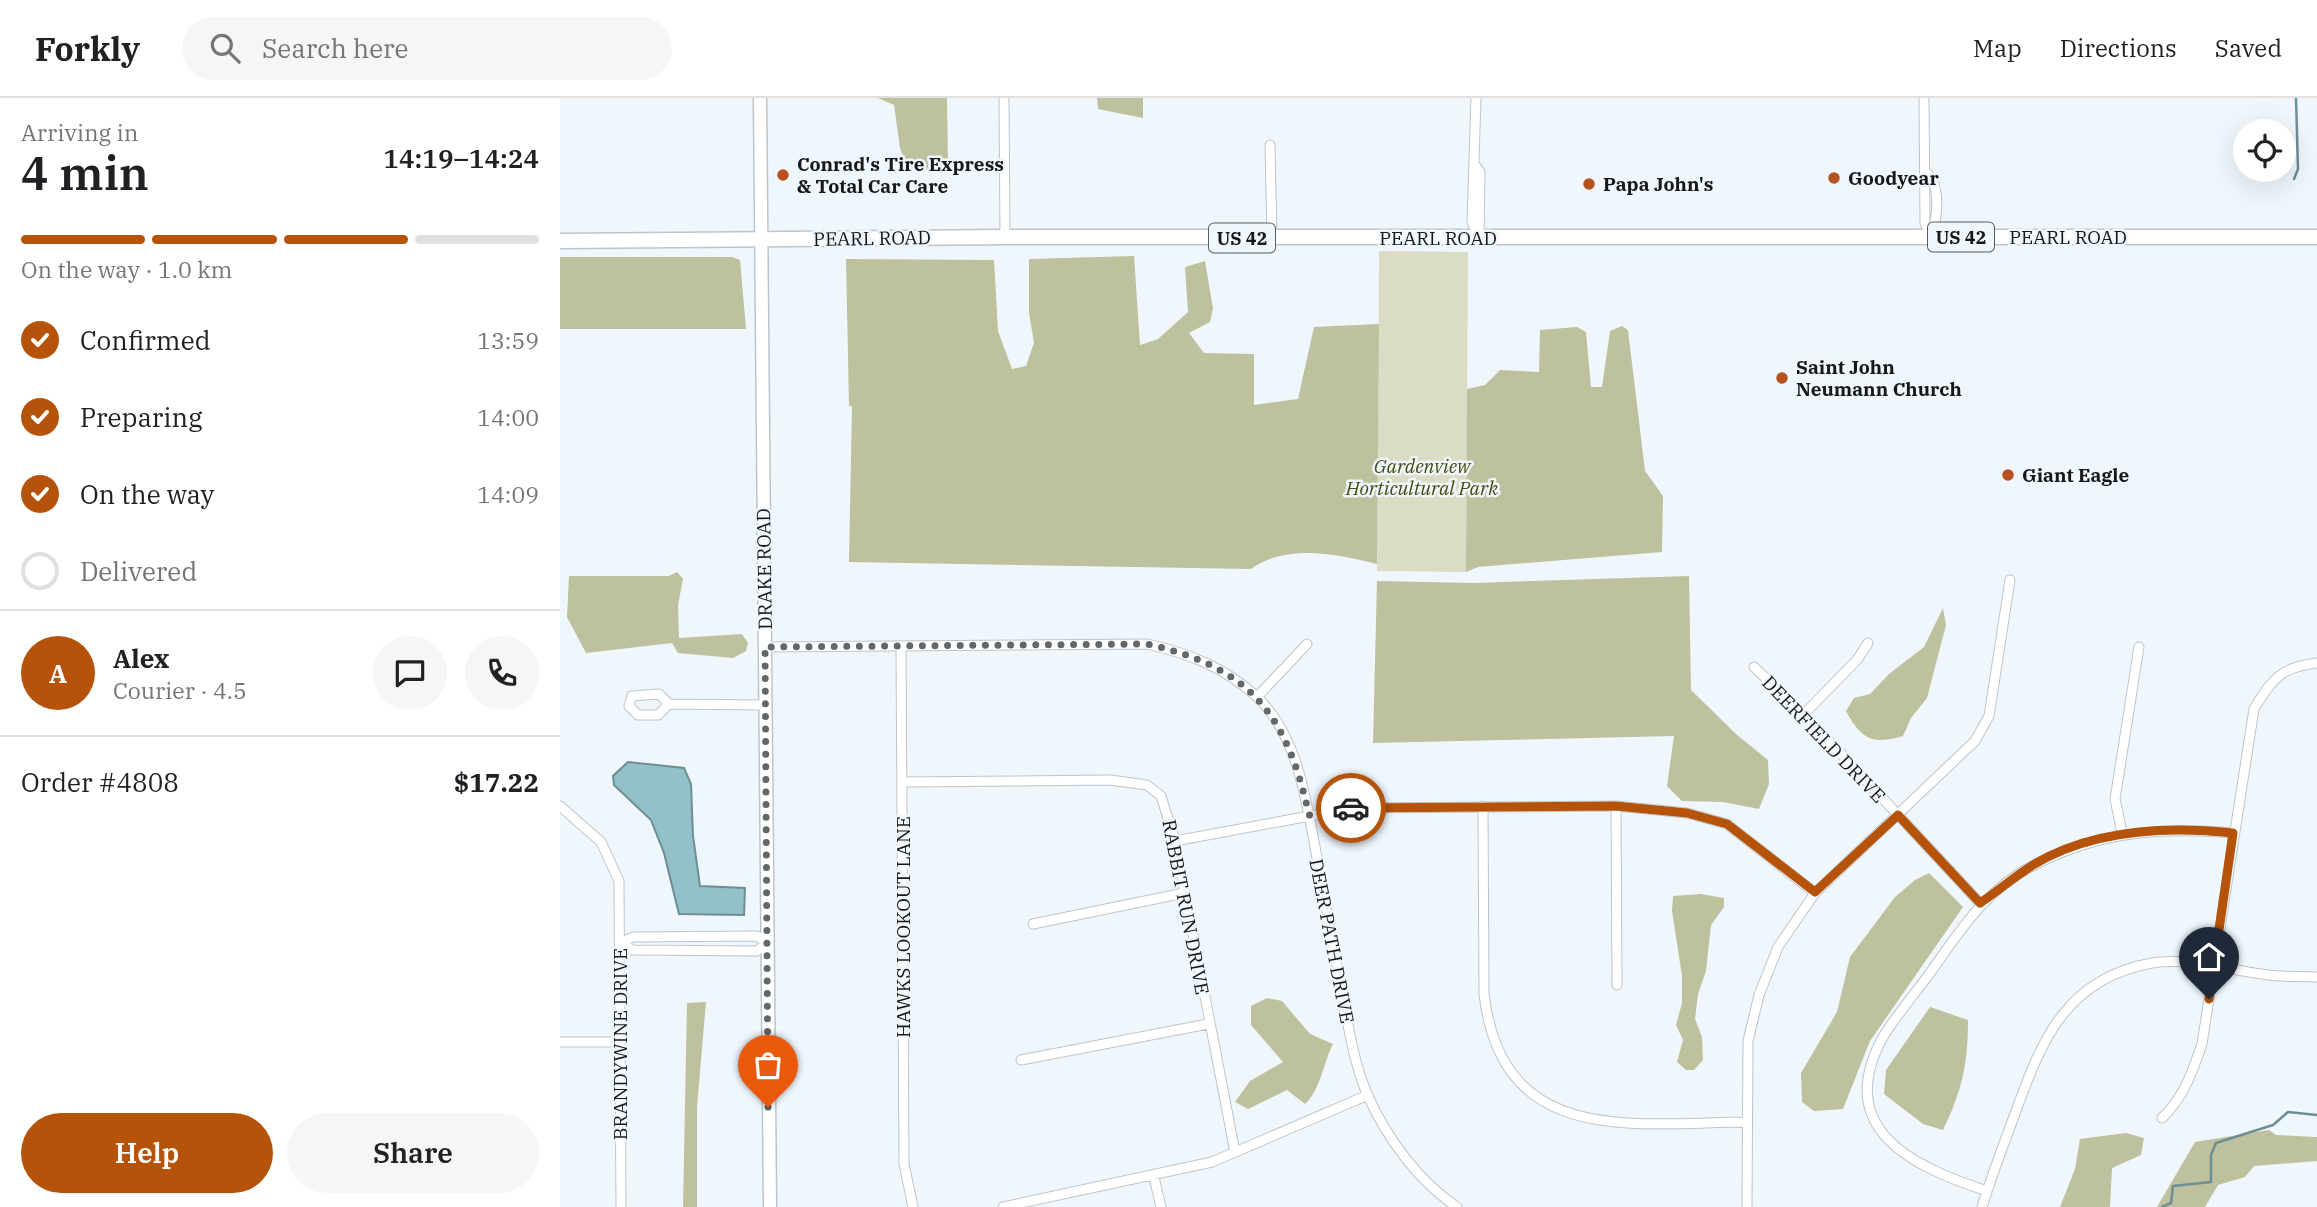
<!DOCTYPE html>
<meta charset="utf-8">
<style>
body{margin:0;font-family:"IBM Plex Serif",serif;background:#f6f6f6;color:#202124;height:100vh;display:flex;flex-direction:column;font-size:26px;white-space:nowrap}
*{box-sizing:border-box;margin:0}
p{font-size:23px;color:#757577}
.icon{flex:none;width:38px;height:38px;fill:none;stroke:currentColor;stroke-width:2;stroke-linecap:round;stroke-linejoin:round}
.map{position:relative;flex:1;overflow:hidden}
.panel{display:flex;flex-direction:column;background:#fff;width:560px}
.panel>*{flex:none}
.buttons{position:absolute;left:1673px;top:21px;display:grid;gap:14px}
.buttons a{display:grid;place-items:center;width:63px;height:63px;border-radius:50%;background:#fff;box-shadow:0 7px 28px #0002;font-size:35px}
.pin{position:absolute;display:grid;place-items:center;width:60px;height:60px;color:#fff;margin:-72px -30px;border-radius:50% 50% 50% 0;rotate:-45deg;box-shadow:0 0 7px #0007}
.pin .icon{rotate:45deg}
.courier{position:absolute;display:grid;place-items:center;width:70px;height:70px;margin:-35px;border:5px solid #b45309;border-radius:50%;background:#fff;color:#222;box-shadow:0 2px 9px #0007}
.summary em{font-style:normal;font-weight:600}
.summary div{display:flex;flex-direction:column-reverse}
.summary{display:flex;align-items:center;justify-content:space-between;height:119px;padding:0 21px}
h1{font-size:46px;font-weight:600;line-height:52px}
.bar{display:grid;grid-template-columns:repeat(4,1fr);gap:10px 7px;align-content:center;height:84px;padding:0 21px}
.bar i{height:9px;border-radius:5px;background:#e0e0e0}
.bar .on{background:#b45309}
.bar p{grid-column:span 4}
.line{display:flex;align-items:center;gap:18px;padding:0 21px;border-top:2px solid #e0e0e0}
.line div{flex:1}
.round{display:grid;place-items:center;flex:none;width:74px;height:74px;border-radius:37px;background:#f6f6f6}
ol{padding:0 21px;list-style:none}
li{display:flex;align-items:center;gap:21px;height:77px}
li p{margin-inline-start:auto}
li .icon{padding:7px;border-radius:50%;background:#b45309;color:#fff;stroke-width:4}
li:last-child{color:#757577}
li i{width:38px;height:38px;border:4px solid #e0e0e0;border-radius:50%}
.action{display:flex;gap:14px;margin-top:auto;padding:14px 21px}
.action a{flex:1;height:80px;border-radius:42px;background:#b45309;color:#fff;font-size:28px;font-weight:600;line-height:80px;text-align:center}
.action a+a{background:#f6f6f6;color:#202124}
header{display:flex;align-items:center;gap:42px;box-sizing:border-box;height:98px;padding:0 35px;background:#fff;border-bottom:2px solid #e0e0e0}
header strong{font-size:33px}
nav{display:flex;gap:38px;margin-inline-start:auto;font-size:24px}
.search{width:490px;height:63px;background:#f6f6f6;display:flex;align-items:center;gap:18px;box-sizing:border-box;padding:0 24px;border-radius:38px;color:#757577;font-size:26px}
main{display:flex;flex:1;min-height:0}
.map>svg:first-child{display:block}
.green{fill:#dadcc5}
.forest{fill:#bec19d}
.water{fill:#93c0c9;stroke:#6e8e95;stroke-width:2}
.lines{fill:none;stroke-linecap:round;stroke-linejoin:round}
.stream{stroke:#6e8e95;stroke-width:2.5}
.street-casing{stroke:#bec5ca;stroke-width:11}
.secondary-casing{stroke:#bec5ca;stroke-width:15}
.primary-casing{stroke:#bec5ca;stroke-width:17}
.street{stroke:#fff;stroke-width:9}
.secondary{stroke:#fff;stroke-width:12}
.primary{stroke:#fff;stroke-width:14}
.done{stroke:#62676a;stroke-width:7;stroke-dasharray:0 12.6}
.route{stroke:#b45309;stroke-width:9}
.poi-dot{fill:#b6521e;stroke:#eff7fd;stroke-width:2.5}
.labels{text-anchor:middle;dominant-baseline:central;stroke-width:5;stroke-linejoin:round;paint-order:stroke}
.shield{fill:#eff7fd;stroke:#575c5f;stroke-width:2}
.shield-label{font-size:18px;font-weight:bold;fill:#16191b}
.poi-label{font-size:19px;font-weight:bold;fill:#16191b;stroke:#eff7fd;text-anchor:start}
.street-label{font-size:19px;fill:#16191b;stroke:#eff7fd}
.park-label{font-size:19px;font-style:italic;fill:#484a0c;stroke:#eff7fd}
</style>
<header>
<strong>Forkly</strong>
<div class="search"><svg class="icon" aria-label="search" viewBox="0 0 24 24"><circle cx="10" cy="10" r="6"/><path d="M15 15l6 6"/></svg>Search here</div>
<nav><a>Map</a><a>Directions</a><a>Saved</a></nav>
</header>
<main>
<section class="panel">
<div class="summary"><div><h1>4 min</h1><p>Arriving in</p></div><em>14:19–14:24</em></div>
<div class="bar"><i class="on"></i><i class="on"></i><i class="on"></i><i></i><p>On the way · 1.0 km</p></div>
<ol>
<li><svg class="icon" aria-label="check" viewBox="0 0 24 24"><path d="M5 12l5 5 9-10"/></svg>Confirmed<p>13:59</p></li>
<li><svg class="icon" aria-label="check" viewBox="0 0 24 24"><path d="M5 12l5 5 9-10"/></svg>Preparing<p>14:00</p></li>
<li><svg class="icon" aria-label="check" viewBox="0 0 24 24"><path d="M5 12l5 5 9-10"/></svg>On the way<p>14:09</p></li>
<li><i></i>Delivered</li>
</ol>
<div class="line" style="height:126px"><b class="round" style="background:#b45309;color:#fff">A</b><div><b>Alex</b><p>Courier · 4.5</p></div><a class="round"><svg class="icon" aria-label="chat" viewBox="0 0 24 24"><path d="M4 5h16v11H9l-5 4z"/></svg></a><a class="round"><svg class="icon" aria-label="phone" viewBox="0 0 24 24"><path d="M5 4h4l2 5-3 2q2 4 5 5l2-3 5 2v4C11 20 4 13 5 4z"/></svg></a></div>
<div class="line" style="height:91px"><div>Order #4808</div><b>$17.22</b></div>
<div class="action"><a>Help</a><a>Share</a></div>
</section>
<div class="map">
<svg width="1757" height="1109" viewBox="0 0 1757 1109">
<rect width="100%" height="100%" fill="#eff7fd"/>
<path class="green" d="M819,153L908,154L906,474L817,473Z"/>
<path class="forest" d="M318,0H387L388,67L378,71L348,72L340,50L334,7Z
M537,0H583V20L538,11Z
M574,158L580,247L598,241L628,214L625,169L645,163L653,211L650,224L629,235L644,255L694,256V307L738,301L754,229L819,226L817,466C777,456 728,445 691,471L289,464L292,308H289L286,161L434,162L438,233L452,271L466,268L474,245L469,215V161Z
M0,159H172L180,162L186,231H0Z
M1062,228L1068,232L1085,373L1103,398L1102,454L918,469L906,474L907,291L925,287L940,272L979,274L980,232L1017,229L1026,234L1031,289H1042L1050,233Z
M117,474L123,481L118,507L119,540L182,536L188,545L186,553L173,560L118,555L112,545L26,555L7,519L9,478H109Z
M1129,478L1131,592L1177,637L1208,662L1209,686L1199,711L1163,704L1122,703L1107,688L1114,638L813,645L817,483L914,485Z
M1383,510L1386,527L1367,600L1351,620L1343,638C1312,647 1301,641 1286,613L1294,600L1310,596L1329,576L1364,549Z
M1369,775L1403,809L1310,943L1283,1011L1254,1013L1242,1004L1241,975L1277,914L1290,859L1335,799L1355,782Z
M1141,796L1164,800V809L1151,827L1146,873L1138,896L1135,921L1142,939L1143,962L1134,972H1126L1117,964L1123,942L1116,927L1122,905V878L1112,813L1113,798Z
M707,900L722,903L750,936L773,946C763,966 760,993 745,1006L727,992L688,1011L675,1004L690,983L723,964L691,927V908Z
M146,904L137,1009V1109H123L127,905Z
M1370,909L1408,922C1408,966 1402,993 1383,1032L1363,1026L1324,996L1326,972Z
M1709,1032L1716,1037L1757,1039V1063L1694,1068L1685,1079L1658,1087L1645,1109H1597L1635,1044Z
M1566,1035L1584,1040L1581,1057L1552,1070L1550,1109H1500L1515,1071L1520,1041Z"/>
<path class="water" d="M68,664L124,670L131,686L133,738L140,788L185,790L184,817L119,816L104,755L91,722L54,687L53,678Z"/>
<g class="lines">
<path class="stream" d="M1734,81L1738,71L1736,0
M1602,1109L1611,1105L1613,1088L1651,1084V1057L1656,1045L1713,1027L1728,1014L1757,1017"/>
<defs>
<path id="street" d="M444,0L445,139
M916,0L912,124L919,140
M1364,0L1365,125L1371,139
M710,47L712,140
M915,67L920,74L919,137
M1366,74C1382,87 1377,122 1371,139
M341,548L344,1066L353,1109
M205,549L587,546C628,555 664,569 696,598C734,633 744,690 753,738C762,789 772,839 781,890C788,925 793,964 808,998C827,1040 858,1083 897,1109
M1194,569L1244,616L1420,805
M697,599L747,546
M109,606L98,617H78L69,608L72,598L99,596L109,606L205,607
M1244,616L1297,562L1308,545
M343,684L550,682L587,687L601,698L615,743L675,1054
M0,708L41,744L59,783L61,1109
M923,708L924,896C942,1049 1072,1025 1186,1024
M1056,708L1057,887
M1562,735L1555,701L1579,549
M615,743L793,710L1056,708L1127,715L1167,726L1255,795
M473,826L624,795
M197,838L207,845L197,853L73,852L60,845L73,839Z
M0,944H60
M461,962L648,926
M1602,1020C1624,999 1632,975 1642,946L1694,611C1712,581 1721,569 1757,565
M594,1079L601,1109
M1427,1093C1354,1069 1272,1032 1323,939C1336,917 1355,896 1370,875C1402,830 1426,791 1476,766C1542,733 1602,729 1673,735
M443,1109L652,1064L808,997
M1187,1109L1188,943L1199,897L1218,849L1255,795L1415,643L1429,618L1450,482
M1422,1109C1432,1077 1444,1045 1456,1013C1482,941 1507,880 1592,865C1630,859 1671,873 1709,877C1725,879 1741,878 1757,879"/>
<path id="secondary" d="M200,0L210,1109"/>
<path id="primary" d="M0,143L445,139H1757"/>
</defs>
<use href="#street" class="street-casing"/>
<use href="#secondary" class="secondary-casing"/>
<use href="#primary" class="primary-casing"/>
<use href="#street" class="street"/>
<use href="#secondary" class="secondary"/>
<use href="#primary" class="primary"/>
</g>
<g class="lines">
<path class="done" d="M208,1009L205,549L587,546C690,569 727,616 749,717L791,710"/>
<path class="route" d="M791,710L1056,708L1127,715L1167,726L1255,794L1338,717L1420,805C1438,793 1455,778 1473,767C1533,731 1606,728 1673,735L1649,901"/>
</g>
<g class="poi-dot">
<circle cx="223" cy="77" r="7"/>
<circle cx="1274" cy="80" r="7"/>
<circle cx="1029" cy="86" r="7"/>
<circle cx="1222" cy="280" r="7"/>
<circle cx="1448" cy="377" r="7"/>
</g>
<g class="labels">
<g class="shield">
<rect x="1368" y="124.5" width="66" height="29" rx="5"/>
<rect x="649" y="125.5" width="66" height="29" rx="5"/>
</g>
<g class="shield-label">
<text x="1401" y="139">US 42</text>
<text x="682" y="140">US 42</text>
</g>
<g class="poi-label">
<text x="237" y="66">Conrad's Tire Express<tspan x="237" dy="22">&amp; Total Car Care</tspan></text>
<text x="1288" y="80">Goodyear</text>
<text x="1043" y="86">Papa John's</text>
<text x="1236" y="269">Saint John<tspan x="1236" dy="22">Neumann Church</tspan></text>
<text x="1462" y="377">Giant Eagle</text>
</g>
<g class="street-label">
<text x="1508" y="139">PEARL ROAD</text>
<text transform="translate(312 140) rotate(-1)">PEARL ROAD</text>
<text x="878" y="140">PEARL ROAD</text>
<text transform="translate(204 471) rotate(-91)">DRAKE ROAD</text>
<text transform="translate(1264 641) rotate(46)">DEERFIELD DRIVE</text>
<text transform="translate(626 809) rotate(79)">RABBIT RUN DRIVE</text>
<text transform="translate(343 829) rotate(-90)">HAWKS LOOKOUT LANE</text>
<text transform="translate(772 843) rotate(79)">DEER PATH DRIVE</text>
<text transform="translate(60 946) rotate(-90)">BRANDYWINE DRIVE</text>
</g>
<g class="park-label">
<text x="862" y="368">Gardenview<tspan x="862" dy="22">Horticultural Park</tspan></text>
</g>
</g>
</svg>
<div class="buttons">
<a><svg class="icon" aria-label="locate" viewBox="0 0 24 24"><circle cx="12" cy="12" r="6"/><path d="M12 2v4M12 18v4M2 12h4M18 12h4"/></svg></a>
</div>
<div class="pin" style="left:208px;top:1009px;background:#ea580c"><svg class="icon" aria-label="bag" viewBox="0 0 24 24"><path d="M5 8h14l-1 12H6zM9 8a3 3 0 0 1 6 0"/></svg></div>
<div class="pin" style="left:1649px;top:901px;background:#1f2937"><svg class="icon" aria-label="home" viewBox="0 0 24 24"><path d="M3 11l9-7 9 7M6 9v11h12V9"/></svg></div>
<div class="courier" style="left:791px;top:710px"><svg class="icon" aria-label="car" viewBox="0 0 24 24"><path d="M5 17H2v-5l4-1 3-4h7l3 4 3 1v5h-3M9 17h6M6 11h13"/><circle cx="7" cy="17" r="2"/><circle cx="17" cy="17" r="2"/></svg></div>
</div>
</main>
